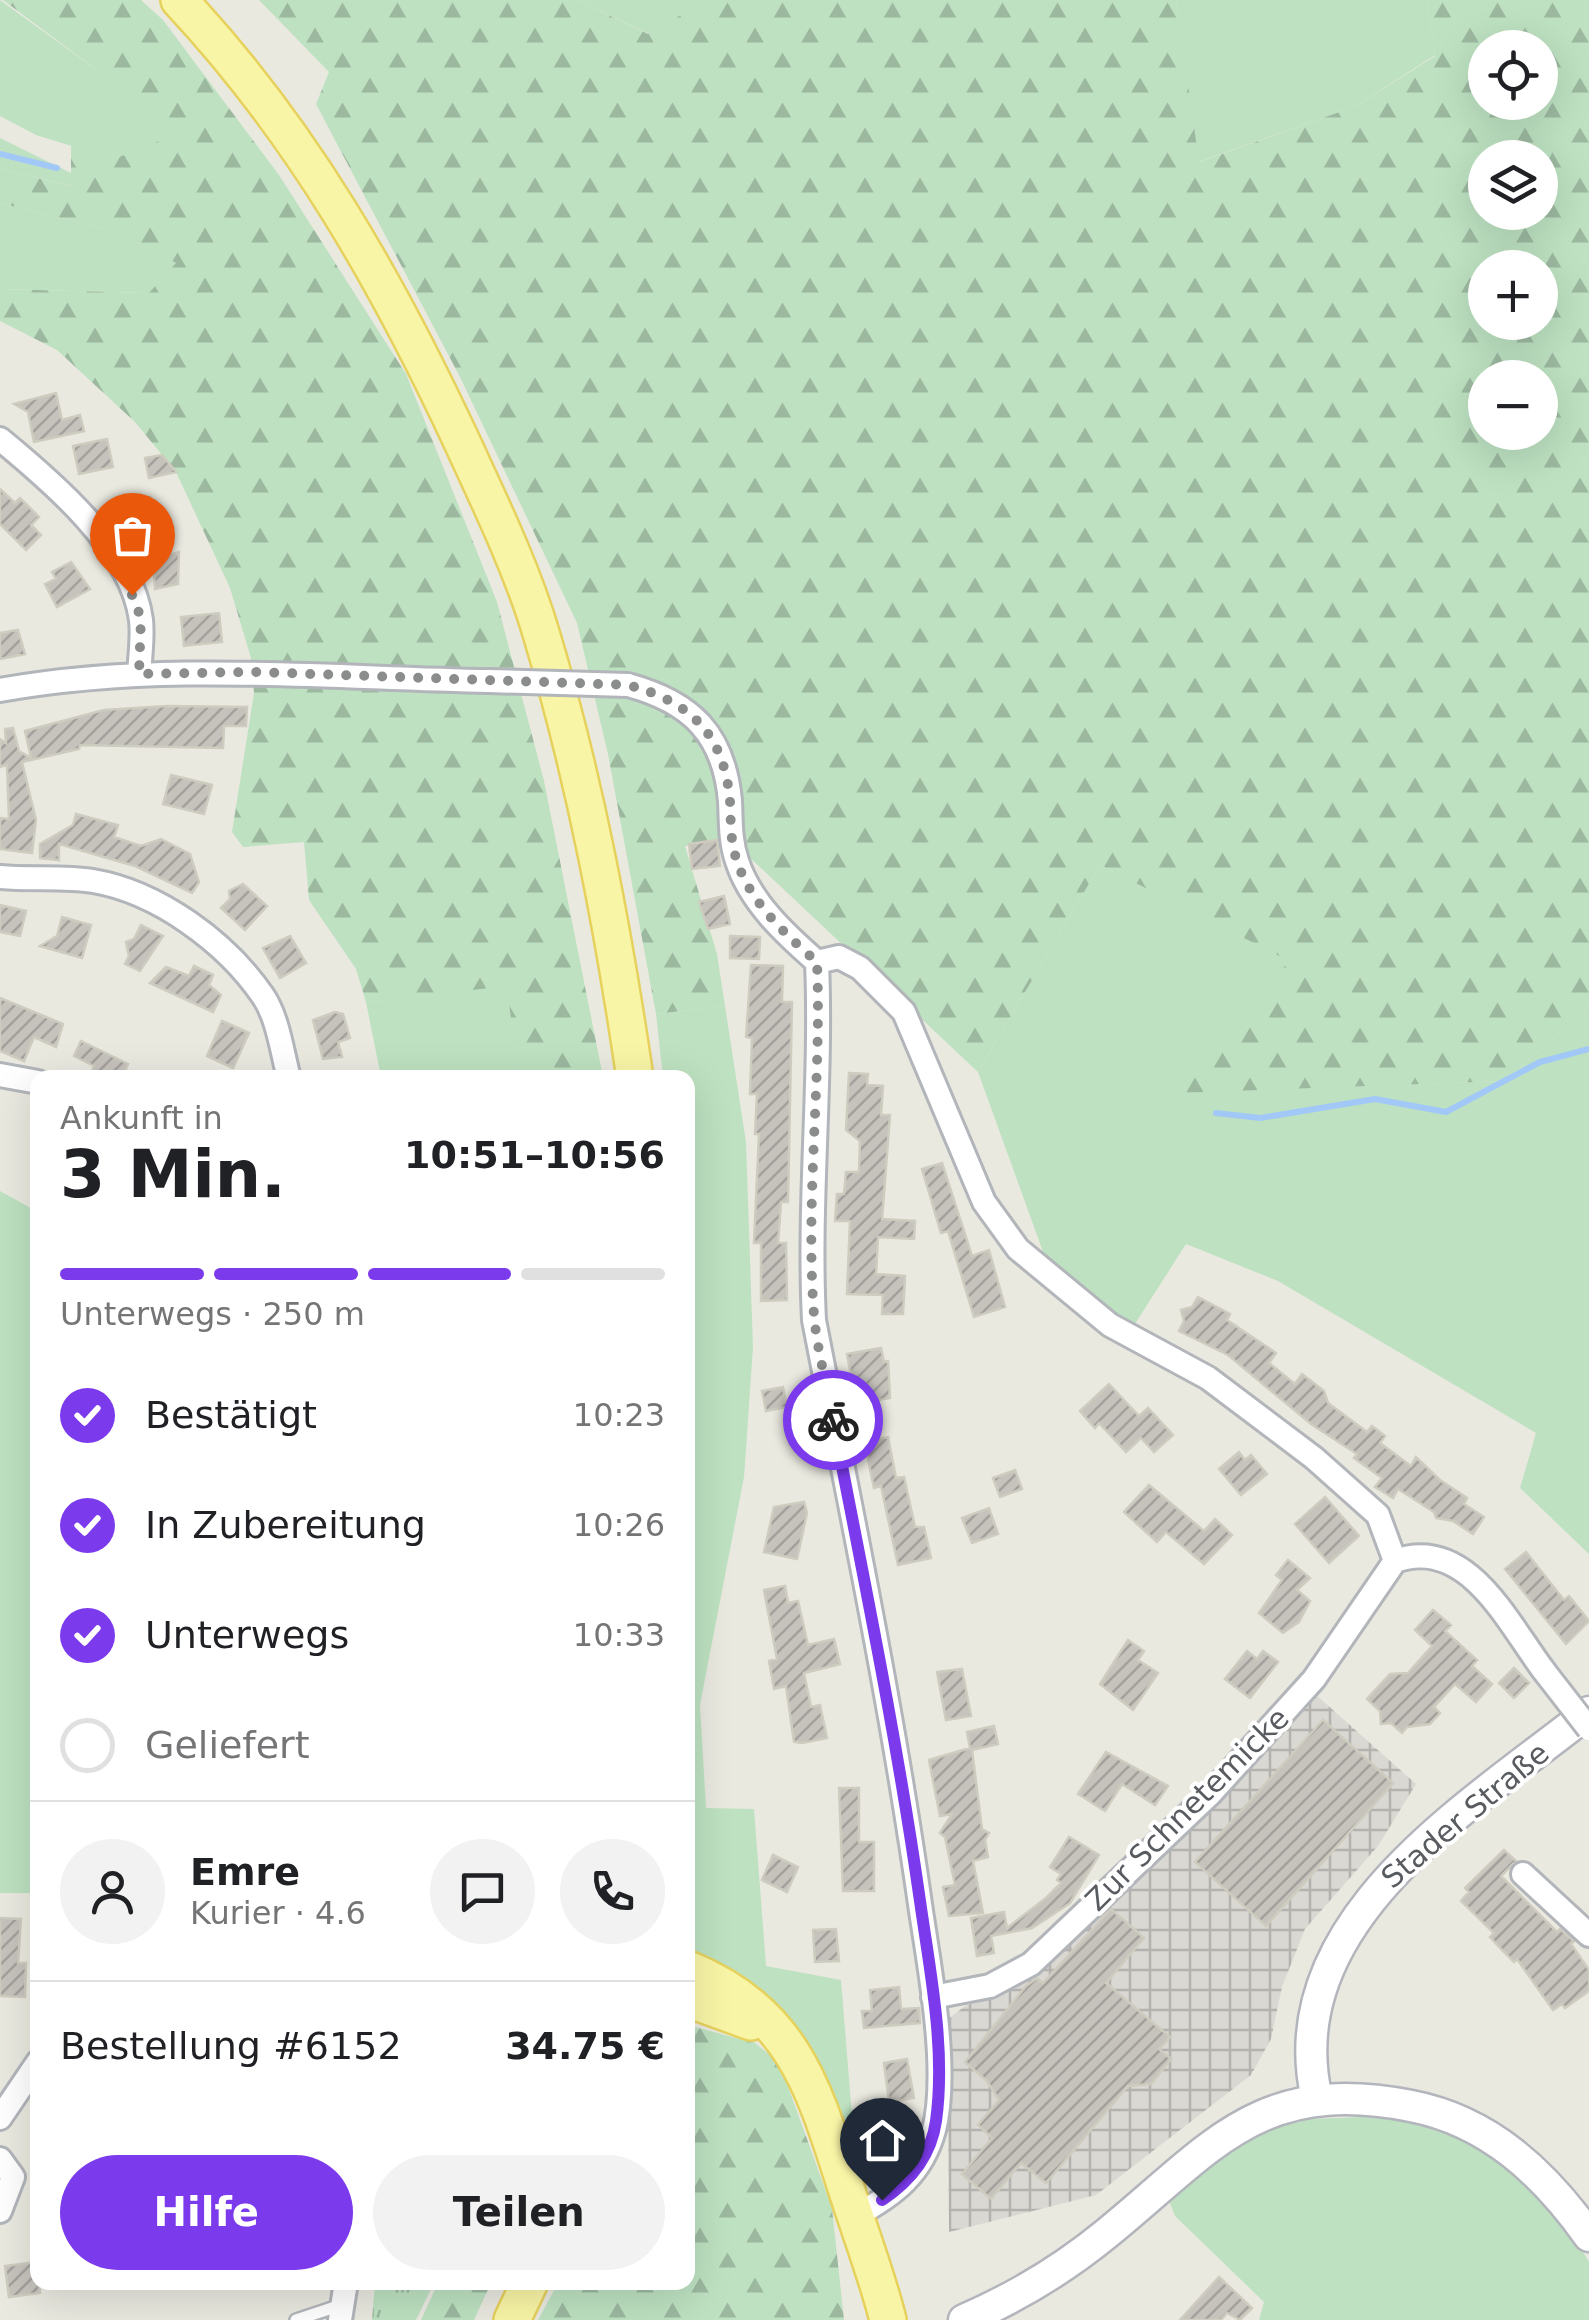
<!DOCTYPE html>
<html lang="de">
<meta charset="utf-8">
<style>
body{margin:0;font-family:"DejaVu Sans",sans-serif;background:#f2f2f2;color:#202124;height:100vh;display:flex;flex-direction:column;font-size:38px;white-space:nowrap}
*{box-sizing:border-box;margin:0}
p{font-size:32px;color:#757577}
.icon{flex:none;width:55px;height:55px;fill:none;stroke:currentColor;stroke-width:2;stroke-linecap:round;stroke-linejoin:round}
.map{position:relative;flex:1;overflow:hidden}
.sheet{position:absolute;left:30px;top:1070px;width:665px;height:1220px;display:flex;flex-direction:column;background:#fff;border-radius:20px;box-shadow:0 10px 40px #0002}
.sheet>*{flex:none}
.fabs{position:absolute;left:1468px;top:30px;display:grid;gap:20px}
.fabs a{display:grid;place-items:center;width:90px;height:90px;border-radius:50%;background:#fff;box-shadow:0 10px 40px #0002;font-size:50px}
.pin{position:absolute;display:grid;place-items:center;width:85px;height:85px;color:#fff;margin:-102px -42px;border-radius:50% 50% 50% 0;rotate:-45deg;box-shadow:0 0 10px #0007}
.pin .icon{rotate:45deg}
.courier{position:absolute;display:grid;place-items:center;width:100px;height:100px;margin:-50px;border:8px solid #7c3aed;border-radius:50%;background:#fff;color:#222;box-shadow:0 2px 12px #0007}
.head em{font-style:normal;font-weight:600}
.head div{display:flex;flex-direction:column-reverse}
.head{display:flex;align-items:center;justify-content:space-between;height:170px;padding:0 30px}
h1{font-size:65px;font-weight:600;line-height:75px}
.bar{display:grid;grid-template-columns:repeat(4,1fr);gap:15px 10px;align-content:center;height:120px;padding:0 30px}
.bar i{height:12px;border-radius:8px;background:#e0e0e0}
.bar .current{background:#7c3aed}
.bar p{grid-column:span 4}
.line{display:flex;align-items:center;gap:25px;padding:0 30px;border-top:2px solid #e0e0e0}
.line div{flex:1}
.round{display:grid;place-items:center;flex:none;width:105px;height:105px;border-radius:52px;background:#f2f2f2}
ol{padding:0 30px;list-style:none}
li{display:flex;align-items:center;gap:30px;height:110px}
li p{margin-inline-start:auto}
li .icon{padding:10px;border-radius:50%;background:#7c3aed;color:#fff;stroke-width:4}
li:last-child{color:#757577}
li i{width:55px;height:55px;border:5px solid #e0e0e0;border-radius:50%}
.cta{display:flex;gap:20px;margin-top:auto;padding:20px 30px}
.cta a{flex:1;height:115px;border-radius:60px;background:#7c3aed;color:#fff;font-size:40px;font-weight:600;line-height:115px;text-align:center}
.cta a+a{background:#f2f2f2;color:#202124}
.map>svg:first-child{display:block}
.industrial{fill:url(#industrial-grid)}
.grass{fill:#bde1c1}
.forest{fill:url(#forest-firs);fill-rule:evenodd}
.park{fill:url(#park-tufts)}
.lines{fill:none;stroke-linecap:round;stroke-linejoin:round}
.stream{stroke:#a2c8f8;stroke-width:6}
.building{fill:url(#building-hatch);stroke:#cecbbf;stroke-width:2.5}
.lane-casing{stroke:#b2b5ba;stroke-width:16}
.street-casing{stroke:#b2b5ba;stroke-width:28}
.secondary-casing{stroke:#b3b5bc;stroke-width:35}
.primary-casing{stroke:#e6d15d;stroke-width:40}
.lane{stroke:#fff;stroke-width:11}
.street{stroke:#fff;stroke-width:22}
.secondary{stroke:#fff;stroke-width:30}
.primary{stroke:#f9f5a6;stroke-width:35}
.street-bridge-casing{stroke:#b2b5ba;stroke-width:28;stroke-linecap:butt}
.street-bridge{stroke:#fff;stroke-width:22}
.done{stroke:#8b8d8d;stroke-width:10;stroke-dasharray:0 18}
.route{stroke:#7c3aed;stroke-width:12}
.labels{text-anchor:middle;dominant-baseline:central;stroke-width:8;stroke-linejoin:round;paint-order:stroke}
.street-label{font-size:30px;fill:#585b60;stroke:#fff}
</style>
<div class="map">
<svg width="1589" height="2320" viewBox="0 0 1589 2320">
<defs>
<pattern id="industrial-grid" width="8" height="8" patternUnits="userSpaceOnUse" patternTransform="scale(2.5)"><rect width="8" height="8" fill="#d9d8d2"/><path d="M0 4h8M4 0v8" fill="none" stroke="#b3b2ae"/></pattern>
<pattern id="forest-firs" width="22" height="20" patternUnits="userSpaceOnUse" patternTransform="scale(2.5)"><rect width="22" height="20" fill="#bde1c1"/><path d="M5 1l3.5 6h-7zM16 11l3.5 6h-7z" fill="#9cb9a0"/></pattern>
<pattern id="park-tufts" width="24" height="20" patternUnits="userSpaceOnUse" patternTransform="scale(2.5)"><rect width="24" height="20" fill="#bde1c1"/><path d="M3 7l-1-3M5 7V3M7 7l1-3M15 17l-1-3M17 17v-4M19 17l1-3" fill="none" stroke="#9cb9a0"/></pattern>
<pattern id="building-hatch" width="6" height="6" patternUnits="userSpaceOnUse" patternTransform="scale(2.5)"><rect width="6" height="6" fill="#c6c3bd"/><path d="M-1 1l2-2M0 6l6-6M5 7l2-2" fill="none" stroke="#a4a19d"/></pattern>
</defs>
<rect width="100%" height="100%" fill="#eae9e0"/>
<path class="industrial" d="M1315,1694L1416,1784L1378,1846L1305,1929L1282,1987L1271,2039L1251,2075L1096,2195L949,2232L947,2020L965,2006L1014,1989L1140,1875Z"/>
<path class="grass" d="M0,0L101,73L165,140L114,159L36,135L0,116Z
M577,0H707L649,34Z
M1176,0H1427L1435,55L1356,106L1198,162Z
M0,138L71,173L72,186L0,169Z
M0,203L114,231L176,263L150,293L0,289Z
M1100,865L1290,961L1179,1092L1505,1081L1589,1007V1554L1520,1488L1536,1433L1278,1281L1186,1244L1133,1327L1046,1260L978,1072Z
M508,985L518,1077H381L366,1002Z
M725,1006L746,1142L753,1347L744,1477L700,1705L706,1808L754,1809L766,1966L841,1980L855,2153L806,2043L768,1999L688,1946L694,1358L688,1296V1078L663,1077L656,1014Z
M0,1191L38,1212L34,1893H0Z
M1385,2116L1457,2135L1510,2167L1561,2214L1589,2262V2320H1259L1264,2302L1175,2216L1168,2198L1253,2133L1311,2119Z"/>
<path class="forest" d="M3,0H141L163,20L279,175L406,374L497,602L544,781L603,1077H518L507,986L366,1002L356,969L309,900L304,842L243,847L232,832L254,693L251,658L230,588L176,472L135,422L57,350L0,321V289L149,293L176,263L114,231L0,203V169L71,186V144L114,159L164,139L101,73Z
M259,0H577L648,34L707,0H1176L1199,162L1356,106L1435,56L1427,0H1589V1007L1505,1081L1178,1093L1289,961L1100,865L978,1072L731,840L685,846L717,954L725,1006L656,1014L608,754L577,623L460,377L316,104L329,72ZM1485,48H1540V102H1485ZM1485,158H1540V212H1485ZM1485,268H1540V322H1485ZM1485,378H1540V432H1485Z
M695,2027L755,2043L779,2062L832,2208L844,2320H538L558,2283L688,2282V2031Z
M438,2283V2282L491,2283L474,2320H421Z"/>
<path class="park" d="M375,2283V2282L434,2283L416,2320H372Z"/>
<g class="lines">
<path class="stream" d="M0,154L57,168
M1216,1113L1260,1118L1375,1099L1446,1112L1540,1062L1589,1049"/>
</g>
<path class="building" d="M56,393L62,420L80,415L84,431L34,442L28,412L14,404Z
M107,439L113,467L79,474L73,446Z
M162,455L176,472L149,478L145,458Z
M0,489L15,503L20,498L39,517L31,525L41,535L26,550L0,524Z
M150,497L153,525L122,528L119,500Z
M179,552L178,584L155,589L153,560Z
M71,562L90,589L57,607L45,584L56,579L52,572Z
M219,613L222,642L184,646L181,617Z
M18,630L25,654L0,659V633Z
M167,706L247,707L246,726H224L223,748L80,745L79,749L22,762L36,820L32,853L0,849V818L9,819L7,765L0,767V739L6,743L5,729L13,728L19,751L31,758L25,731L104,710Z
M171,775L212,785L204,814L163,804Z
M76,814L118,825L114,837L141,846L161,839L190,854L199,882L192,893L135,866L59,844V860L40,858V844L73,825Z
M717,840L720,866L692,869L689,844Z
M243,884L267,906L245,930L221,908L230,899L229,891Z
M724,896L730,924L708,929L699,902Z
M0,905L26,911L20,936L0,932Z
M62,917L91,925L82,958L40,946L57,936Z
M141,925L163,936L140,971L125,964L129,956L126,942L134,939Z
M290,936L306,963L280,978L263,948Z
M730,936L760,937L759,959L730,958Z
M751,965L783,966L782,1002H792L788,1202H781L778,1243H786L787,1300L761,1301V1243H754L759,1134H755L757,1094H750L752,1038L746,1037Z
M194,966L213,975L209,985L221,995L213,1012L150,983L166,967L189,976Z
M0,998L63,1024L56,1047L34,1037L24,1061L0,1051Z
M335,1012L343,1014L350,1038L338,1042L342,1057L323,1059L313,1020Z
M222,1021L249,1033L233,1068L207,1056Z
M81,1041L128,1064L122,1078H89L94,1066L74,1056Z
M849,1073L868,1074L867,1085L883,1086L881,1115H890L882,1219L915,1221L914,1239L878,1237L876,1274L905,1276L903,1314H882L883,1295L847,1294L850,1221H835L837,1194H844L846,1172H859L860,1141L846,1130Z
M942,1163L972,1256L989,1250L1005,1307L974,1317L948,1231L941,1233L922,1169Z
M1198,1297L1230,1314L1227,1320L1276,1353L1269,1363L1295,1384L1302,1374L1324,1391L1328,1403L1367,1432L1372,1426L1385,1436L1380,1443L1411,1466L1416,1457L1440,1480L1467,1498L1464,1504L1484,1517L1473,1534L1453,1521L1436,1518L1434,1512L1398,1489L1393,1498L1375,1487L1382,1478L1354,1458L1357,1454L1311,1424L1228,1355L1179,1331L1184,1321L1181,1310L1192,1307Z
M881,1348L884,1362L888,1361L890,1398L856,1404L847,1354Z
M1109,1384L1139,1416L1148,1408L1173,1435L1154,1452L1141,1438L1126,1452L1099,1423L1095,1428L1080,1411Z
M783,1387L787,1407L766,1411L762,1391Z
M888,1437L896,1478L904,1477L915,1527H924L931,1558L898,1565L881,1486L874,1488L867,1455V1442Z
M1239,1452L1245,1460L1251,1455L1267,1474L1241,1495L1219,1469Z
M1015,1470L1022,1489L1000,1497L993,1478Z
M1149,1485L1204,1531L1215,1519L1232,1535L1204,1564L1166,1532L1157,1542L1124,1512Z
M1325,1497L1359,1536L1329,1563L1295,1524Z
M804,1502L807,1513L797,1559L764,1552L774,1507Z
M989,1508L998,1534L972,1543L962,1518Z
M1526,1552L1564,1600L1569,1596L1589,1621L1566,1644L1505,1569Z
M1288,1560L1310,1578L1297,1590L1310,1601L1299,1622L1283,1633L1259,1613L1282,1580L1276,1575Z
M785,1586L788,1603L798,1601L808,1645L834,1639L840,1664L804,1673L811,1707L820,1705L827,1738L802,1743L794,1742L786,1686L774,1689L769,1661L777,1659L764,1590Z
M1433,1610L1451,1625L1445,1631L1477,1660L1472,1666L1492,1684L1476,1702L1455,1684L1434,1707L1440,1713L1430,1724L1407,1727L1402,1733L1391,1723L1381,1724L1380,1711L1367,1699L1390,1674L1408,1673L1432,1646L1415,1630Z
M1128,1640L1144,1651L1138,1660L1158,1673L1133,1710L1100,1684Z
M1247,1651L1257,1659L1263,1651L1278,1662L1250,1698L1225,1679Z
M1514,1668L1529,1683L1514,1698L1499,1683Z
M962,1669L971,1716L946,1720L937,1672Z
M1323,1720L1393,1783L1266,1926L1195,1862Z
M994,1726L998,1744L972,1750L982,1829L989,1833L985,1840L988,1857L973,1861L983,1913L949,1916L943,1887L955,1885L945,1837L940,1833L952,1814L940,1816L929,1760L970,1748L967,1732Z
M1106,1752L1168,1786L1155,1805L1122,1784L1105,1811L1078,1794Z
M839,1788H859V1842H874V1891H843Z
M1069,1837L1099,1855L1070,1903L1032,1928L991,1936L994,1953L977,1956L971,1918L1004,1912L1007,1928L1046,1898L1061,1883L1057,1880L1061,1874L1050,1867Z
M1504,1850L1516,1861L1501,1876L1557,1932L1560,1929L1574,1941L1571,1944L1589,1970V1991L1565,2008L1562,2004L1553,2010L1517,1959L1514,1962L1500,1948L1490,1937L1494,1933L1461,1901L1469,1892L1465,1888Z
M773,1855L798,1867L787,1892L762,1880Z
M1111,1909L1144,1938L1106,1983L1170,2037L1159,2049L1171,2059L1151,2084L1128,2086L1046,2183L1021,2163L991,2199L962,2174L992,2138L978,2125L999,2100L987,2081L965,2062L1026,1986L1037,1978L1043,1983Z
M0,1918L21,1919L18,1963H26L25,1997L0,1996Z
M836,1929L839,1961L815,1962L813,1930Z
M899,1987L901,2009L919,2008L920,2023L864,2028L862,2011H872L870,1990Z
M907,2059L914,2098L889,2102L884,2063Z
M886,2111L892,2126L871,2133L865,2118Z
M36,2262L40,2293L9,2297L5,2266Z
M1219,2277L1252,2308L1240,2320L1227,2313L1221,2320H1180Z"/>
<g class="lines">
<defs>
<path id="lane" d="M296,2320L341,2305"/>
<path id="street" d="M0,439C51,481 132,549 141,620C143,637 140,657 139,674
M628,685C691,702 724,734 730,801C731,821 730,841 737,861C750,902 786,935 817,962
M0,690C162,661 325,678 488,681
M0,877C30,880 63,876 93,881C158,892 226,942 263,996C278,1018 282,1052 289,1078
M817,962C822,1082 808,1201 814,1320C852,1516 893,1712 921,1911C930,1971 949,2072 934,2130C922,2174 894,2195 855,2216
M817,962L839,957L860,968L904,1012L984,1202L1018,1249L1110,1325L1208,1378L1314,1458L1378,1515L1395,1561
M0,1075L38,1082
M1523,1874L1589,1935
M933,1997L990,1986L1031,1964L1211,1793L1314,1679L1395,1561C1467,1535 1507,1622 1544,1671
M0,2118L38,2062
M0,2159L13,2177L0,2211
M340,2320L346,2282"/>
<path id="secondary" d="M1317,2099C1275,1922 1472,1805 1589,1712
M964,2320C1017,2297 1062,2270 1106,2234C1212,2148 1258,2076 1411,2106C1489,2121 1544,2173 1589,2236"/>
<path id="primary" d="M179,0C302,131 388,283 463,444C491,505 522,569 541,633C585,779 613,928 635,1078
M688,1969C794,2013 814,2088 846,2188C860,2232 877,2276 888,2320
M688,1999L751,2022
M512,2320L530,2282"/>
</defs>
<use href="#lane" class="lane-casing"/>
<use href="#street" class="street-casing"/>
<use href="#secondary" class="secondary-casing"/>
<use href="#primary" class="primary-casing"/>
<use href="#lane" class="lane"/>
<use href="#street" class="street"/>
<use href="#secondary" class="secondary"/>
<use href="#primary" class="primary"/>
<defs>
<path id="street-bridge" d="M488,681L628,685
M1544,1671L1589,1729"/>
</defs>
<use href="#street-bridge" class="street-bridge-casing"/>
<use href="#street-bridge" class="street-bridge"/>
</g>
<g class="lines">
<path class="done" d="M132,595L141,618L139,674L254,672L628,685C691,702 724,734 730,801C731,821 730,842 737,861C750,902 786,935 817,962C822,1080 805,1198 814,1315C817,1350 827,1385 833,1420"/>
<path class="route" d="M833,1420C864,1580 897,1739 920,1901C930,1972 946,2049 936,2121C931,2156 911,2181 882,2200"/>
</g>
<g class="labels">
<g class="street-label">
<text transform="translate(1187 1809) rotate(-45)">Zur Schnetemicke</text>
<text transform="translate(1465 1815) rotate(-40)">Stader Straße</text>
</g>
</g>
</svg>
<div class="fabs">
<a><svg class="icon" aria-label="locate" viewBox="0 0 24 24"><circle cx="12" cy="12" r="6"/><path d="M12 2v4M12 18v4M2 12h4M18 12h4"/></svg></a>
<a><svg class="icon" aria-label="layers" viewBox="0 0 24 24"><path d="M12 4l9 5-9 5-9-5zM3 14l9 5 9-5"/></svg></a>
<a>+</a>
<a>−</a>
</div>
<div class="pin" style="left:132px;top:595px;background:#ea580c"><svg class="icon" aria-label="bag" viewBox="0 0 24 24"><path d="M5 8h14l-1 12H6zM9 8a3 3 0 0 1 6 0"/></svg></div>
<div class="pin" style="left:882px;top:2200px;background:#1f2937"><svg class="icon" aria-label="home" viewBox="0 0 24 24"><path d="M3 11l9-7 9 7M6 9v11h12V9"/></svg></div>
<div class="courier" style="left:833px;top:1420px"><svg class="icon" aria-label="bike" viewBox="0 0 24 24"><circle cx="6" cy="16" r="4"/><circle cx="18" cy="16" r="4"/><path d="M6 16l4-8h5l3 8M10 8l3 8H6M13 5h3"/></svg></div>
<section class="sheet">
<div class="head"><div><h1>3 Min.</h1><p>Ankunft in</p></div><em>10:51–10:56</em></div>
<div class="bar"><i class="current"></i><i class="current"></i><i class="current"></i><i></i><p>Unterwegs · 250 m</p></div>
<ol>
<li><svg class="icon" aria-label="check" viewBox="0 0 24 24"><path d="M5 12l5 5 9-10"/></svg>Bestätigt<p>10:23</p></li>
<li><svg class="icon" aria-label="check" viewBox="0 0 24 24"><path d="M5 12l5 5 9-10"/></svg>In Zubereitung<p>10:26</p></li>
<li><svg class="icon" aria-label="check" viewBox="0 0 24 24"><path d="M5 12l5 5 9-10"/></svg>Unterwegs<p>10:33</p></li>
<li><i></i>Geliefert</li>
</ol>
<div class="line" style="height:180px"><a class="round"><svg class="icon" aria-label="person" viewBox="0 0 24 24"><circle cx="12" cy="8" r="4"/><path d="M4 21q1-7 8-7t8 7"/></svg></a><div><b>Emre</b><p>Kurier · 4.6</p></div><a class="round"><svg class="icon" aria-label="chat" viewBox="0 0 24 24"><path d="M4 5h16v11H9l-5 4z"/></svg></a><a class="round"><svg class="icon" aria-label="phone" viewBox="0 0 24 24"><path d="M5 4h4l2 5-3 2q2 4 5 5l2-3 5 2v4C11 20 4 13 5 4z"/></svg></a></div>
<div class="line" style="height:130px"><div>Bestellung #6152</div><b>34.75 €</b></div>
<div class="cta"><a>Hilfe</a><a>Teilen</a></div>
</section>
</div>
